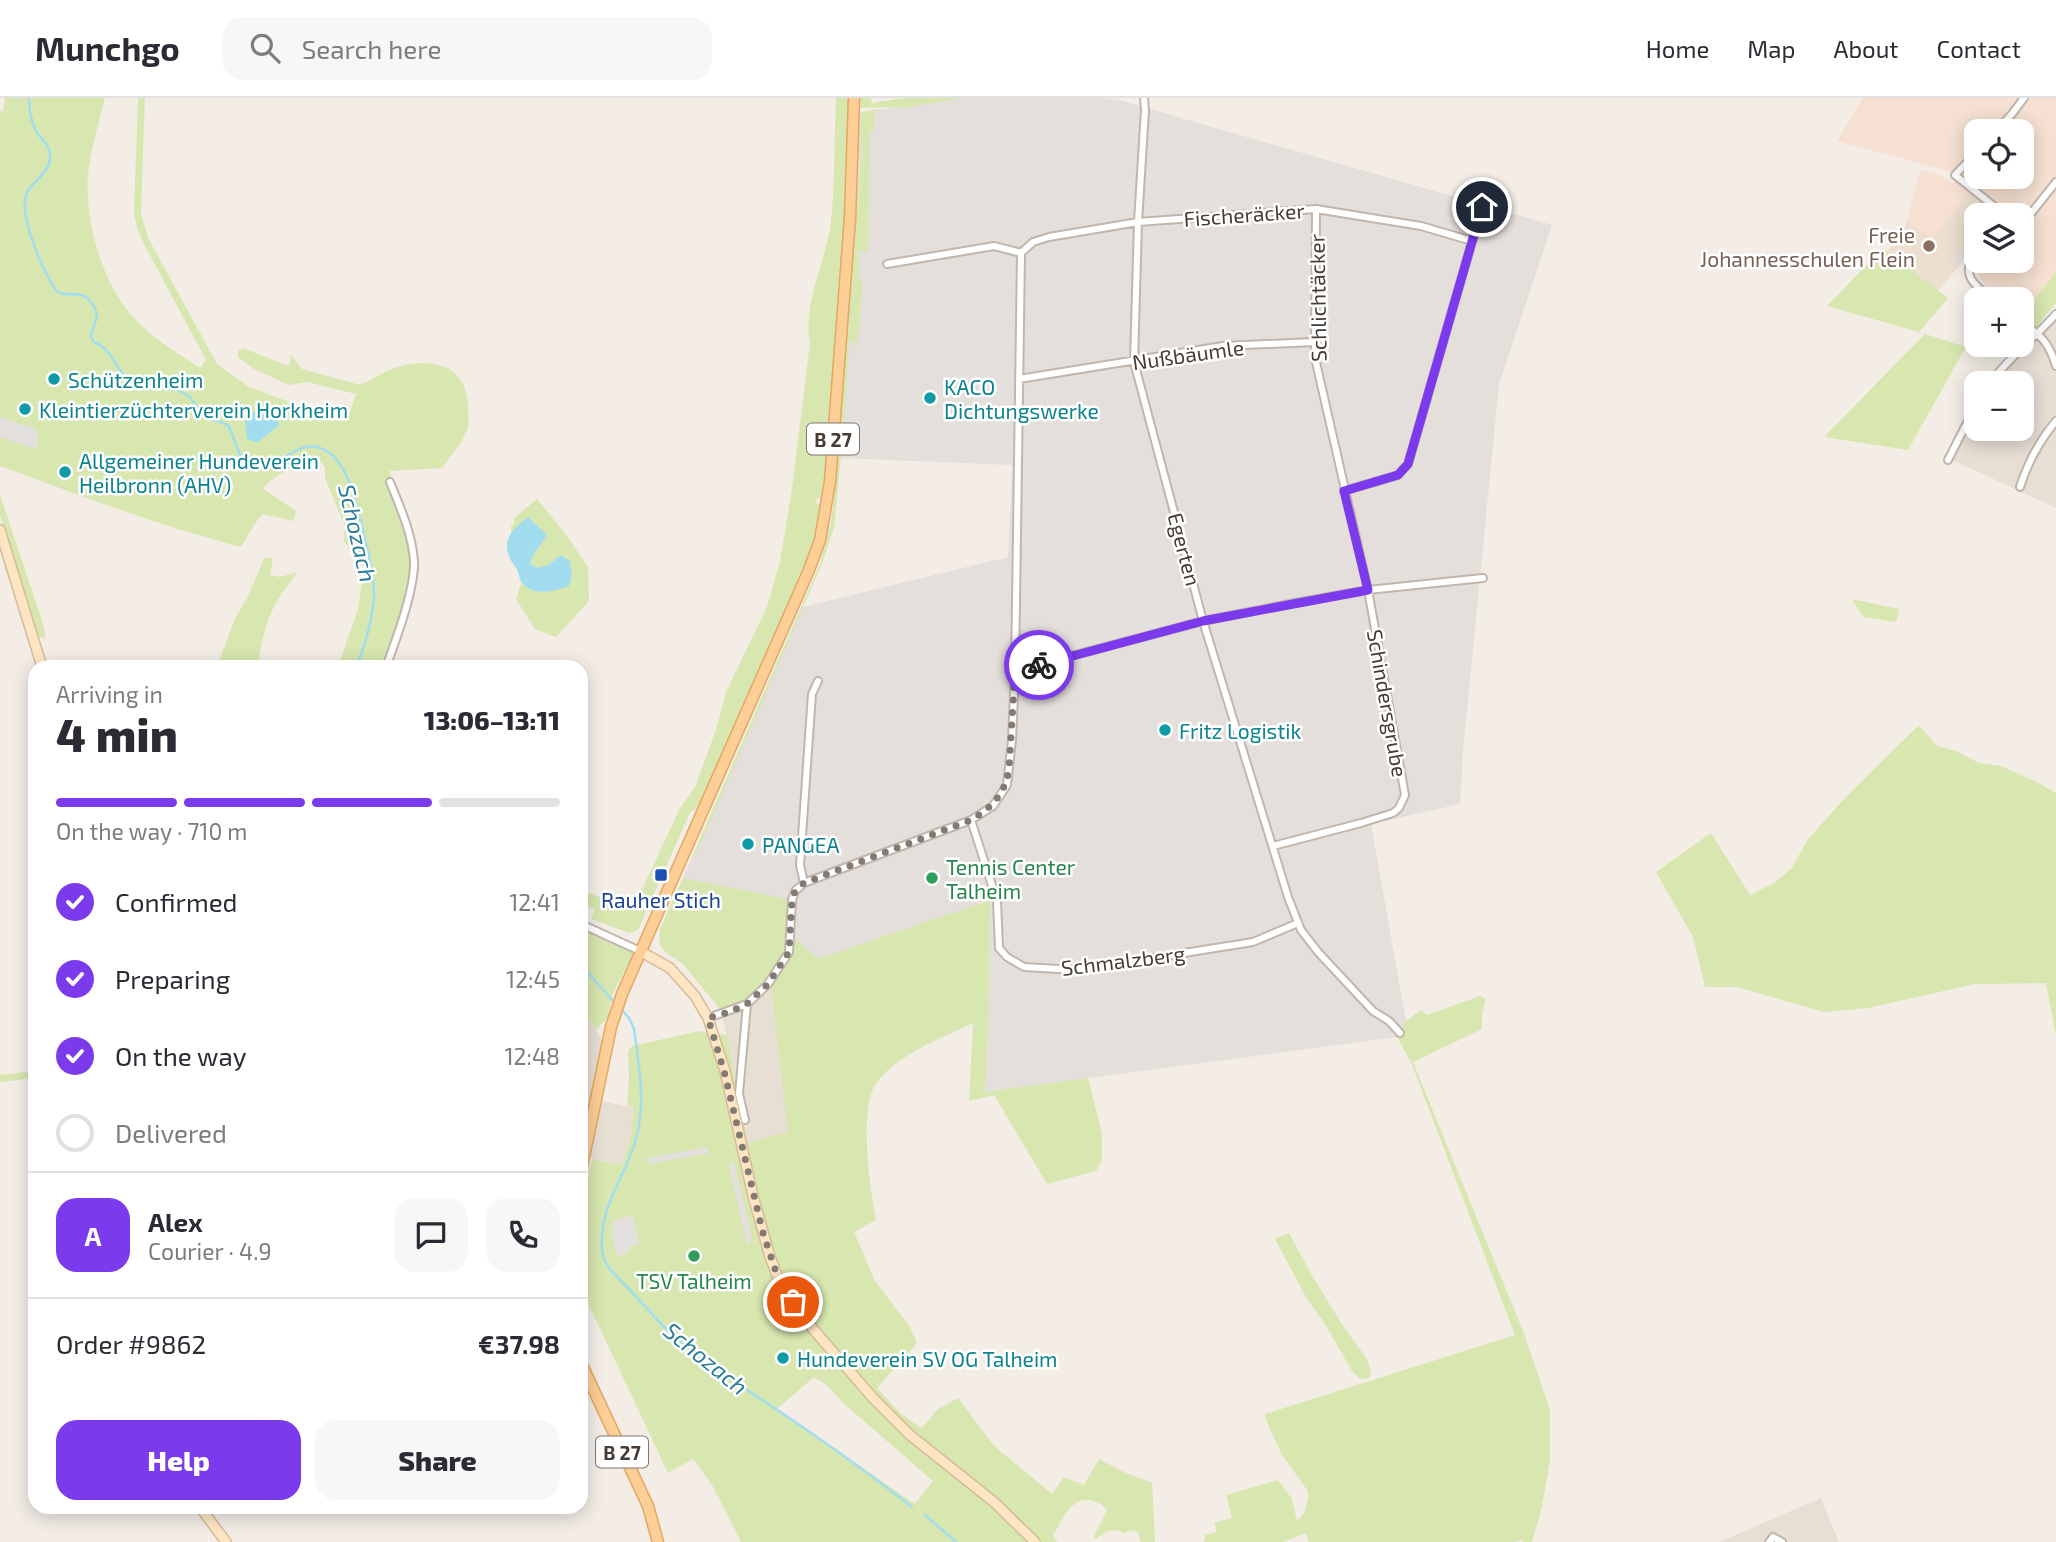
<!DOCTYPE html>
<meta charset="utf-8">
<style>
body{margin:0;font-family:"Exo 2",sans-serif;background:#f7f7f7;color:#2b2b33;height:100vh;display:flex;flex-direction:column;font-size:26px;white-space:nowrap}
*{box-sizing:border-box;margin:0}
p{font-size:23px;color:#7c7c81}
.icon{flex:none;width:38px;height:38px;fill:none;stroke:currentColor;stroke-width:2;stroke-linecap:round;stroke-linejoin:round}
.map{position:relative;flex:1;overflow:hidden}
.panel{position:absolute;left:28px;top:562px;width:560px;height:854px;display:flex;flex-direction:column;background:#fff;border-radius:21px;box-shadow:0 4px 18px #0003}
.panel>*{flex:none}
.buttons{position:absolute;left:1964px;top:21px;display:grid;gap:14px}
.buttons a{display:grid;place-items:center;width:70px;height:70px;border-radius:14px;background:#fff;box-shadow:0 4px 18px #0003;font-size:35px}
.pin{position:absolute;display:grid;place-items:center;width:60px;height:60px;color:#fff;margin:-30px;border:4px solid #fff;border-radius:50%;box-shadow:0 2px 7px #0007}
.courier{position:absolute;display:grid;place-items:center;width:70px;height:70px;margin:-35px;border:5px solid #7c3aed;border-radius:50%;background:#fff;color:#222;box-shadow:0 2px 9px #0007}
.head em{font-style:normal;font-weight:800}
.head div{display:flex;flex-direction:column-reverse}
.head{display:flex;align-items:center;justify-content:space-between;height:119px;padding:0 28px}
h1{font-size:46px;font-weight:800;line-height:52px}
.bar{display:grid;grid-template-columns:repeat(4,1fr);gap:10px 7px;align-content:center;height:84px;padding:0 28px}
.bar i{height:9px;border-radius:5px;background:#e1e1e2}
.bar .on{background:#7c3aed}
.bar p{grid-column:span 4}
.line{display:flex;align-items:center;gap:18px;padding:0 28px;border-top:2px solid #e1e1e2}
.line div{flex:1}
.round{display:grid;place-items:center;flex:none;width:74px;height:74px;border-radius:21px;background:#f7f7f7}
ol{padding:0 28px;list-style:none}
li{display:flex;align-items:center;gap:21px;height:77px}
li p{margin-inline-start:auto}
li .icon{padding:7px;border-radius:50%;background:#7c3aed;color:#fff;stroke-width:4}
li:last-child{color:#7c7c81}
li i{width:38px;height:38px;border:4px solid #e1e1e2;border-radius:50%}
.cta{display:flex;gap:14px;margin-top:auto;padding:14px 28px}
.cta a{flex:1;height:80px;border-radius:21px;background:#7c3aed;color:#fff;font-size:28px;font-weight:800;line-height:80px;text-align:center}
.cta a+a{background:#f7f7f7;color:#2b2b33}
header{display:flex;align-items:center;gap:42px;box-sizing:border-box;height:98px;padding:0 35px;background:#fff;border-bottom:2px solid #e1e1e2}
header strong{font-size:33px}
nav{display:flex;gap:38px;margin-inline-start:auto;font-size:24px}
.search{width:490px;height:63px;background:#f7f7f7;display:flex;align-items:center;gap:18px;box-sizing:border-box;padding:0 24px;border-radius:21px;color:#7c7c81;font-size:26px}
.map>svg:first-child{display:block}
.residential{fill:#e7ded4}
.commercial{fill:#f5e0d1;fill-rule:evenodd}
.industrial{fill:#e5dfdb}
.education{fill:#ecdfd0}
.green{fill:#d7e7af;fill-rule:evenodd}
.parking{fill:#e4e0de}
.water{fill:#a2ddef}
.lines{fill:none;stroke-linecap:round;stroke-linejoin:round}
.stream{stroke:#a2ddef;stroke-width:2.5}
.street-casing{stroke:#c1b6ac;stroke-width:10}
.secondary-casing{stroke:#d5bb98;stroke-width:12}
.primary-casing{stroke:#e2a764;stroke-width:13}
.street{stroke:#fff;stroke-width:6}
.secondary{stroke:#fee6c5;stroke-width:9}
.primary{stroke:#fdce95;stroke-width:10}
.done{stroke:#827a73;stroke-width:7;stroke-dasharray:0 12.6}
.route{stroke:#7c3aed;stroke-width:9}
.education-dot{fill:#8d6e63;stroke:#fff;stroke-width:2.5}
.culture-dot{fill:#0f9aa8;stroke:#fff;stroke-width:2.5}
.transit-dot{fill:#1a4fb4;stroke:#fff;stroke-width:2.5}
.leisure-dot{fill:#2e9e5b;stroke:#fff;stroke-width:2.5}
.labels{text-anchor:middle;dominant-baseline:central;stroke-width:5;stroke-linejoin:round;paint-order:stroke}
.shield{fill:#fff;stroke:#7d7672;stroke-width:2}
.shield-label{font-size:19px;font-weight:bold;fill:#453c35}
.street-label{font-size:21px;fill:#453c35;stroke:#fff}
.education-label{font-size:21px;fill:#785e54;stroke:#fff;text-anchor:end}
.culture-label{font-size:21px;fill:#0d838f;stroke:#fff;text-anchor:start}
.leisure-label{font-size:21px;fill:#27864d;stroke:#fff;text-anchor:start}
.transit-label{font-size:21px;fill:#164399;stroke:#fff}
.water-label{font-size:23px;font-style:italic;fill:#2b7c98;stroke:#fff}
</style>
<header>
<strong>Munchgo</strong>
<div class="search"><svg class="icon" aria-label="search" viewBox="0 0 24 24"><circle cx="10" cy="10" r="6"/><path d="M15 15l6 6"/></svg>Search here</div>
<nav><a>Home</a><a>Map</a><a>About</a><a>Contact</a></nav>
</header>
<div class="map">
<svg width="2056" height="1444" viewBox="0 0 2056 1444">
<rect width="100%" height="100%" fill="#f3ede6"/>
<path class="residential" d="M2056,212V410L1946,359L1976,304V331H2021V285H1987L2014,253Z
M771,885L789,1034L748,1045L722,916Z
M581,909L604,945L592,1001L634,1010L631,1039L622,1067L581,1058Z
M1821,1400L1839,1444H1719Z"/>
<path class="commercial" d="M1863,0H2018L2013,10L2024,0H2056V174L2021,218V201H2000L1979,180L1977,165L1979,163H2021V117H2012L1952,74L1837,43ZM1976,33H2021V79H1976Z
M1924,72L1940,77L1950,85L1955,83L1969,93L1932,143L1907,122L1920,74Z"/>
<path class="industrial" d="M947,0H1102L1119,2L1552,127L1499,286L1463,654L1460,706L1371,726L1406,923L1397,939L985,994L989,919L990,802L818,861L791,837L683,780L803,509L1008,459L1012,367L839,360L843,253L853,155L860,15Z"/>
<path class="education" d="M1969,93L1994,113L1997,117H1976V136L1954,164L1959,168L1938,193L1887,153L1902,137L1907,122L1932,142Z"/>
<path class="green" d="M5,0H105C99,22 93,45 89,68C82,116 101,187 136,222C154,241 177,255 200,270L206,262L144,146L137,130L134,114L138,0H145L141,116L148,140L217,266L249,289L340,323H347L356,296L307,284L289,287L254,271L238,259V253L243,250L288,268L291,262L290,256L302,271L360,287C377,279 392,268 411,266C443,262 465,272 468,306C468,313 469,321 468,328C464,344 452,356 442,370L389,373C399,396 411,420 416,445C424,487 403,530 391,569H338L358,511L365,462L344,444L345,428L325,380V369L316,359C296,365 278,376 262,390L296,413L294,423L263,416C253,426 249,437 241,449C159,428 79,397 0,368V13H3Z
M836,0H850L846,122L824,399L817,400L816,406H823L817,441L810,461L712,685L694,713L691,712L638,832L629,835L591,821L595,811L581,806V792L615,805L638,800L680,710L695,689L716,632L726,594L767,509L780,463L792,391L810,245C802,204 826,165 831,124C835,83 834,41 836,0Z
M860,0H871L872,5L905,0H961L909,9L861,10Z
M879,11L874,17V32L870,33L868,154L854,153L861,58V14Z
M1883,150L1948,200L1919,234L1827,208Z
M853,156H860L859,181L862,183L859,237L856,246L849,242L846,306L834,430L823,463L702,743L689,766L820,466L831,424L834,400Z
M2056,174V205L2035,230L2021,218Z
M1925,236L1966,249L1908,352L1824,339Z
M0,397L42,522L46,540L37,539L0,418Z
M537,401L567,438L588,469L589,503L556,539L535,531L516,501L521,485L528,490L561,457L548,467L538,470L530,466L532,459L547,437L511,435V428L514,426V420Z
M265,459L273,461L270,477L280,479L298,474C270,508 264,526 258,569H217L234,523L248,498Z
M1852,501L1899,511L1896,524L1863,519Z
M1919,627L1937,648L1956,653L1979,665L2001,668L2037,684L2056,695V938L2046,885L1975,886L1868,910L1824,914L1737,889H1705L1693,839L1656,774L1711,735L1750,797L1774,785L1791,771L1809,740L1845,700Z
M683,780L788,801L790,823L788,854L769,885L746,906L723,915L683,866L665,854L659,845L660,831Z
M990,802L989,919L985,994L1088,980L1102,1036V1062L1096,1073L1047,1086L994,997L969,1003L973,925C940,941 900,955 877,984C858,1008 870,1092 876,1122L854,1134L875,1183L910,1229L917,1245L877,1290L901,1316L922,1330L938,1311L958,1300L994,1348L1052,1396L1064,1379L1084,1387L1099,1361L1126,1375L1152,1385L1155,1444H1141L1138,1435L1134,1432L1124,1435C1112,1429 1107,1433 1096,1441L1094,1438L1107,1413C1103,1407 1100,1405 1093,1403C1071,1397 1062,1422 1053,1438L1057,1444H741L712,1387L693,1361L668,1375L587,1203C575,1156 580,1107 592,1061L622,1067L631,1039L634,1010L627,1007L629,980L628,953L632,948L700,933L727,937L748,1045L788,1034L771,885L790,855L791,837L818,861ZM814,1279L828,1288L843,1305L933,1383L915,1406L777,1311Z
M581,831L632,853V858L613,895L608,919L596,932L581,909Z
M1480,898L1486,901L1482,918V931L1413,964L1523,1233L1550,1312V1363L1542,1408L1532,1444H1523L1522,1442L1515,1444H1309L1306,1435L1283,1444H1203L1205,1443V1437L1217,1434L1214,1425L1232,1420L1226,1397L1278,1382L1292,1401L1297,1423L1304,1415L1308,1401V1393L1282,1357L1266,1322L1265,1316L1515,1237L1411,964L1397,939L1406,923L1421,912L1427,917Z
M35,973V980L0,984V977Z
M1289,1135L1310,1174L1343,1228L1367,1261L1371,1273L1369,1280L1360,1281L1352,1273L1325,1226L1307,1201L1275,1141Z"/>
<path class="parking" d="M1976,136V161L1968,155L1959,168L1954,164Z
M1226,185L1230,245L1201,250L1197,186Z
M973,284H1009L1008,335H972Z
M0,319L38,332L37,351L0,339Z
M1298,382L1300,389L1330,382L1332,391L1290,402L1286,385Z
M1159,514L1162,528L1076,550L1072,535Z
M766,689L798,701L794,713L761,701Z
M707,1049L709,1055L649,1066L648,1060Z
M734,1064L752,1139L750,1145L747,1146L728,1066Z
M633,1117L639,1146L628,1149L629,1154L617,1159L612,1139L613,1123Z"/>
<path class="water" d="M254,313L260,314L278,322L279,327L257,345L247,341L245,323Z
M528,419L547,437L532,459L530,466L538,470L548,467L561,457L570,463L572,478L569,488C556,493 533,499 522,485C519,481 519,474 516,470C509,461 504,450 509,439C512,431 522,425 528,419Z"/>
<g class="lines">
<path class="stream" d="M29,0C29,10 31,22 35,31C40,42 50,44 50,58C51,73 35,82 28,93C16,113 42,170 54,189C63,205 81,186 93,207C102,222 92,225 91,238C91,245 102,247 106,252C117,264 122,279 135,291H176L190,299L202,317L228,327C234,337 236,353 243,361C268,390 294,334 325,352C335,357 344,371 348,381C357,405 376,478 374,502C371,525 366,547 356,569
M581,867L616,906
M620,910L629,920L634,931C639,969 646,1004 636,1041C625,1081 599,1107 602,1151C603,1167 614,1175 624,1186C645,1207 663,1231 687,1250C713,1271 742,1288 770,1307C818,1339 866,1373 912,1409
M925,1417L956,1444"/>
<defs>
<path id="street" d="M1144,0L1145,12L1138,124L1134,264L1203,523L1288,799L1301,832L1318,854L1373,913L1389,923L1400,935
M1996,33L2012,16L2024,0
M1976,55L1955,77L2005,117
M2021,128L2056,84
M1976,155C1959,176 1975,188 1992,201
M887,166L994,148L1021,155
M2021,223C2041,238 2049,244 2056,268
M1019,281L1223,248L1315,244
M1990,285C2009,259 2035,240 2056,216
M1948,362L1976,307
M2020,389C2028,364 2039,343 2056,323
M1344,393L1398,377L1408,366L1482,109
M386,569C396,542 415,491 414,463C412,435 400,409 390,384
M1015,573L1203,523L1295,505L1368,492L1483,480
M971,722L997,803L999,850L1007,859L1024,869L1077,872L1253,844L1298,825
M1273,748L1361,725L1393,715L1399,710L1405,697L1368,492L1315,260L1316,111
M804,785L800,767L812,596L818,583
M581,826L640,853
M708,920L747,906L768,886L789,854L792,802L795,793L804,785L971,722L993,708L1007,687L1012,642L1015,573L1021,155L1033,144L1049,139L1138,124L1316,111L1421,128L1472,143
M745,1022L739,996L747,906
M1769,1444L1773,1439L1782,1444"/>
<path id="secondary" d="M0,432L42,569
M640,853L670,870L695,898L708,920L725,973L753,1098L770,1159L777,1177L793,1204L813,1231L873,1300L910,1337L994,1404L1035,1444
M200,1409L226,1444"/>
<path id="primary" d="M581,1073L611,929L622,896L809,472L820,442L830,384L850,120L854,0
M581,1265L648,1408L658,1444"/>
</defs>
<use href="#street" class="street-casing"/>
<use href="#secondary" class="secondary-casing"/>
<use href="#primary" class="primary-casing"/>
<use href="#street" class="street"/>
<use href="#secondary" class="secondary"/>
<use href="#primary" class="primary"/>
</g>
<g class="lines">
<path class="done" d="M793,1204L777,1177L763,1135L724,973L708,920L729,914L747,906L768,886L789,854L792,802L795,793L804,785L971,722C993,708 1004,698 1009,671L1015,573L1039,567"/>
<path class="route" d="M1039,567L1203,523L1368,492L1344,393L1398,377L1408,366L1482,109"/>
</g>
<circle class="education-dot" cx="1929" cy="148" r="7"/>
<g class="culture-dot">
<circle cx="54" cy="281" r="7"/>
<circle cx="930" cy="300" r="7"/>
<circle cx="25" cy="311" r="7"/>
<circle cx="65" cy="374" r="7"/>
<circle cx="1165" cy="632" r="7"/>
<circle cx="748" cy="746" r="7"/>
<circle cx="783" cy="1260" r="7"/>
</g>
<rect class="transit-dot" x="654" y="770" width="14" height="14" rx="3.5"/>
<g class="leisure-dot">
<circle cx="932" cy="780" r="7"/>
<circle cx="694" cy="1158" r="7"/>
</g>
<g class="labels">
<g class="shield">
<rect x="807" y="325.5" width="52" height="31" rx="5"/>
<rect x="596" y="1338.5" width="52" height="31" rx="5"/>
</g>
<g class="shield-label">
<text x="833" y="341">B 27</text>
<text x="622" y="1354">B 27</text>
</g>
<g class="street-label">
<text transform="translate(1244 116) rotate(-4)">Fischeräcker</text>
<text transform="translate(1317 200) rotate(-91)">Schlichtäcker</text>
<text transform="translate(1188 256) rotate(-8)">Nußbäumle</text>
<text transform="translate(1185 451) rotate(75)">Egerten</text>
<text transform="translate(1388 605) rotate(80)">Schindersgrube</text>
<text transform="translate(1123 862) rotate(-7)">Schmalzberg</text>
</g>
<g class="education-label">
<text x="1915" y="136">Freie<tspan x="1915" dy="24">Johannesschulen Flein</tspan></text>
</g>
<g class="culture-label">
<text x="68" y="281">Schützenheim</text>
<text x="944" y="288">KACO<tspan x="944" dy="24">Dichtungswerke</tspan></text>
<text x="39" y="311">Kleintierzüchterverein Horkheim</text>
<text x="79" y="362">Allgemeiner Hundeverein<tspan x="79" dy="24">Heilbronn (AHV)</tspan></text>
<text x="1179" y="632">Fritz Logistik</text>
<text x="762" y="746">PANGEA</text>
<text x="797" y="1260">Hundeverein SV OG Talheim</text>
</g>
<g class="leisure-label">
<text x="946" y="768">Tennis Center<tspan x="946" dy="24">Talheim</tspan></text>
<text x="694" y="1182" text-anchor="middle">TSV Talheim</text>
</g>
<g class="transit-label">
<text x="661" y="801">Rauher Stich</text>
</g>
<g class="water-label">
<text transform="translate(358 435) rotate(77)">Schozach</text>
<text transform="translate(706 1260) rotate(39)">Schozach</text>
</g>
</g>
</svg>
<div class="buttons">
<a><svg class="icon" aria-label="locate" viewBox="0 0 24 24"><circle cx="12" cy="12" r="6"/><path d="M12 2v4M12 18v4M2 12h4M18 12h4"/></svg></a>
<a><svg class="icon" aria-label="layers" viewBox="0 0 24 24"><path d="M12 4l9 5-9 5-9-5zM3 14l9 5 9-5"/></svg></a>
<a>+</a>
<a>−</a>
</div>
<div class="pin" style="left:793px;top:1204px;background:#ea580c"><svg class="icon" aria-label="bag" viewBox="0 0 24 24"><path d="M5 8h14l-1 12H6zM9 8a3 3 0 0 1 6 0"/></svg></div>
<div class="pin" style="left:1482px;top:109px;background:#1f2937"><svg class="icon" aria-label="home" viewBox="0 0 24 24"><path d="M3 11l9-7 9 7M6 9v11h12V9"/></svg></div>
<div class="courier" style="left:1039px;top:567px"><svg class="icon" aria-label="bike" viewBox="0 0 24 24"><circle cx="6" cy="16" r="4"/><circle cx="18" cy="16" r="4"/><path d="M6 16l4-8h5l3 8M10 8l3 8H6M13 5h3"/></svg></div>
<section class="panel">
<div class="head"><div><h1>4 min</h1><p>Arriving in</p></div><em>13:06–13:11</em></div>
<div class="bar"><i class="on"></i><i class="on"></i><i class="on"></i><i></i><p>On the way · 710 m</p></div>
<ol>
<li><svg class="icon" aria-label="check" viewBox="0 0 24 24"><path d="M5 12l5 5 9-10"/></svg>Confirmed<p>12:41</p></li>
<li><svg class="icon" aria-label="check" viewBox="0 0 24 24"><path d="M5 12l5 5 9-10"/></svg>Preparing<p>12:45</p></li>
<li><svg class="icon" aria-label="check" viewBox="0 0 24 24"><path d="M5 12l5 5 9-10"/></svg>On the way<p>12:48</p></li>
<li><i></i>Delivered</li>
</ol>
<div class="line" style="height:126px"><b class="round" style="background:#7c3aed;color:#fff">A</b><div><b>Alex</b><p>Courier · 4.9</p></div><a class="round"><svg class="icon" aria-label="chat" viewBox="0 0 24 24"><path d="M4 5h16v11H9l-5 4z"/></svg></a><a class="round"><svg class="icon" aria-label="phone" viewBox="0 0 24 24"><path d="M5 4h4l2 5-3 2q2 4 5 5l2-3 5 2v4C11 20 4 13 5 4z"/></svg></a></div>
<div class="line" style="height:91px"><div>Order #9862</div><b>€37.98</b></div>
<div class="cta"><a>Help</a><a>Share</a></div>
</section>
</div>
